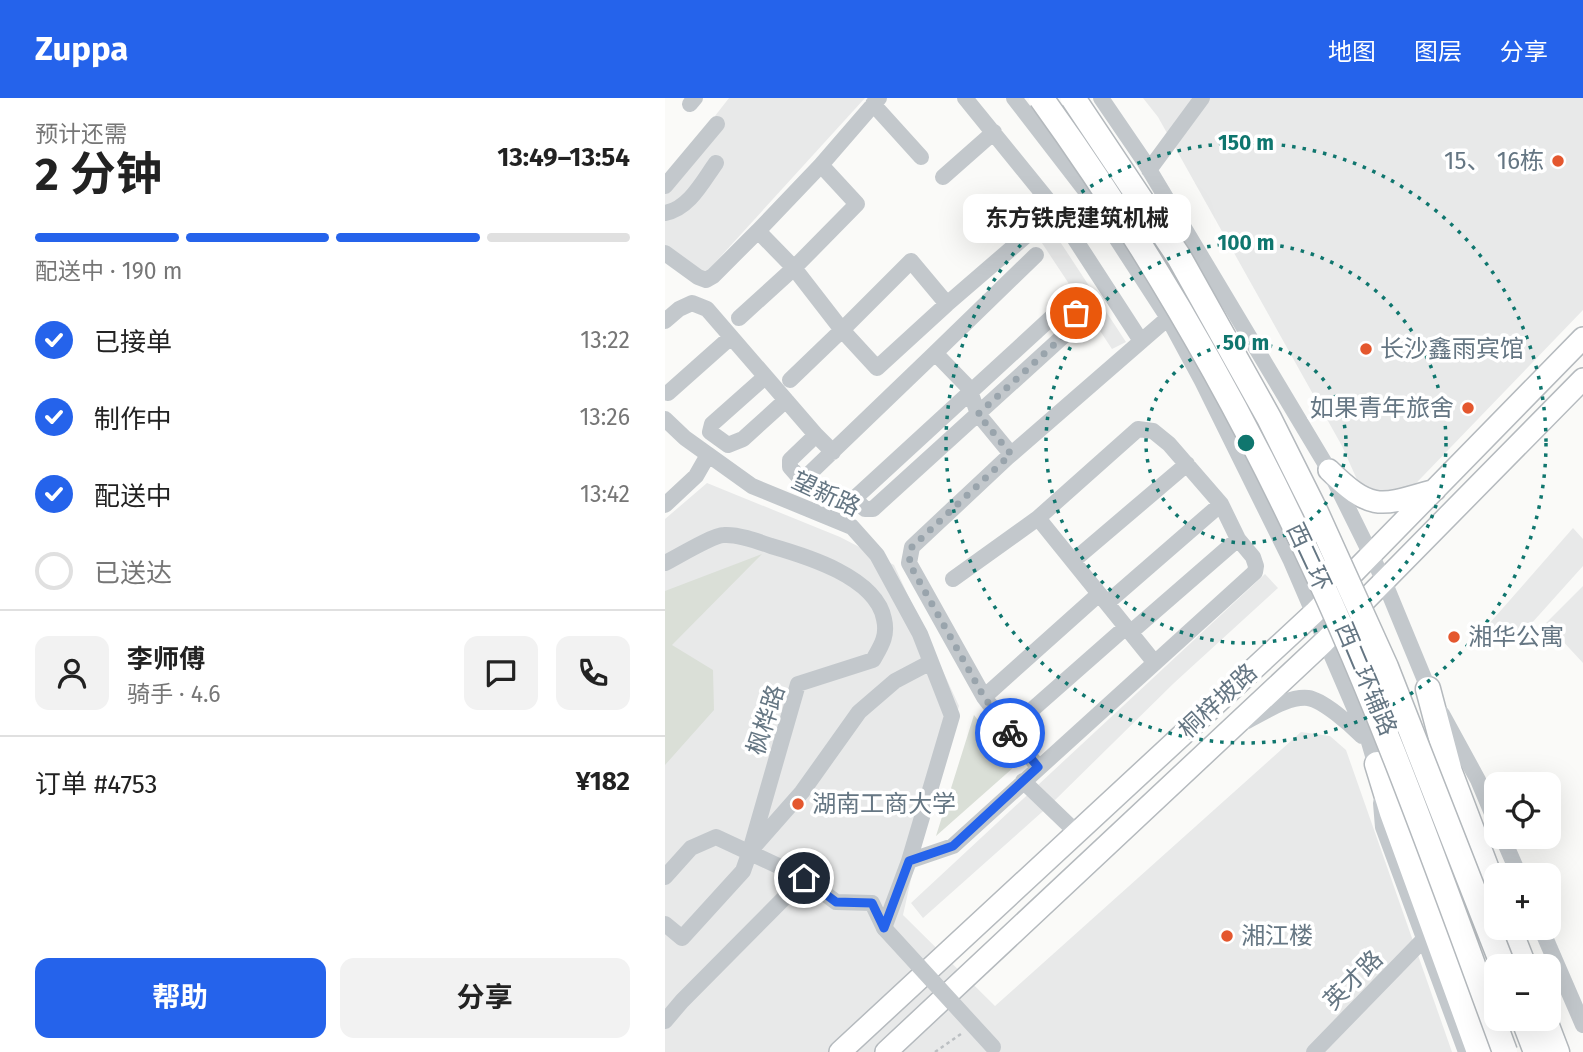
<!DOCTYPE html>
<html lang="zh">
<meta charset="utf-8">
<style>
body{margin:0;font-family:"Fira Sans","Noto Sans SC",sans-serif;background:#f2f2f2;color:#222;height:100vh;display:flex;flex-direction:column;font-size:26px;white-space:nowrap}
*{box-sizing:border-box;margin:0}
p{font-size:23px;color:#767676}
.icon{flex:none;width:38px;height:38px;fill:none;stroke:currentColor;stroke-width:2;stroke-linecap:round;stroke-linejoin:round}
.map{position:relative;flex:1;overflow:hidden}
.details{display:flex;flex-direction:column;background:#fff;width:665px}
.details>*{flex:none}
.controls{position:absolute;left:819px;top:674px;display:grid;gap:14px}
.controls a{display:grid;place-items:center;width:77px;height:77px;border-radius:14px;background:#fff;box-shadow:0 7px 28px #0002;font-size:35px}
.pin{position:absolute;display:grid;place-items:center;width:60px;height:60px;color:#fff;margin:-30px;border:4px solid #fff;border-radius:50%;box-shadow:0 2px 7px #0007}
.courier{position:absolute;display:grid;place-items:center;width:70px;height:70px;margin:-35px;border:5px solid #2563eb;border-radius:50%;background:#fff;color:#222;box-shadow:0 2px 9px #0007}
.bubble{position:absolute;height:49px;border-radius:14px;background:#fff;box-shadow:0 7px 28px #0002;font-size:23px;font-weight:700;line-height:49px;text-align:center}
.headline em{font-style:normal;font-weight:700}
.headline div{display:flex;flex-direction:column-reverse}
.headline{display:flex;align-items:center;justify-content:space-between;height:119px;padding:0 35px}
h1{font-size:46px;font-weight:700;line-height:52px}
.bar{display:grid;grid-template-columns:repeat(4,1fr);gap:10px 7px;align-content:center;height:84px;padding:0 35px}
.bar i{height:9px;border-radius:5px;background:#e0e0e0}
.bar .on{background:#2563eb}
.bar p{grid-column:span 4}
.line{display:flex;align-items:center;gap:18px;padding:0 35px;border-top:2px solid #e0e0e0}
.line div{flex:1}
.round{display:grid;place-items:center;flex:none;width:74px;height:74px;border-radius:14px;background:#f2f2f2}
ol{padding:0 35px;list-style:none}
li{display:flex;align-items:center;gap:21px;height:77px}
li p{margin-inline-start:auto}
li .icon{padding:7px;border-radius:50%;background:#2563eb;color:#fff;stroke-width:4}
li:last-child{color:#767676}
li i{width:38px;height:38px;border:4px solid #e0e0e0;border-radius:50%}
.primary-button{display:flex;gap:14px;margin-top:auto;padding:14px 35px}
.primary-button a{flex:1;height:80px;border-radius:14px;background:#2563eb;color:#fff;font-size:28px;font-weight:700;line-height:80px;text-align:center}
.primary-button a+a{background:#f2f2f2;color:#222}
header{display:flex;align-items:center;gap:42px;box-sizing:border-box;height:98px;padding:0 35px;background:#2563eb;color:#fff}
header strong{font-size:33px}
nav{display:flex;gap:38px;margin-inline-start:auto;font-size:24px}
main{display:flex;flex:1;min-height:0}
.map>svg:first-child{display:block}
.built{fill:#e8e9e9}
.green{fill:#dadfd7}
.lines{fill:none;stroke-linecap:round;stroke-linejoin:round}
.major-casing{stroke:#b5babe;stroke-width:24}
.highway-casing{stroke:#b4b9bd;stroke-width:27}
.path{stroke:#bbbfc2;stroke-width:2.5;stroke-dasharray:3.5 3.5;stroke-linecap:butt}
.minor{stroke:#c3c8cc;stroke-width:16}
.major{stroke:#fff;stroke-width:21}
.highway{stroke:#fff;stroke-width:24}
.highway-bridge-casing{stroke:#b4b9bd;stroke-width:27;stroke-linecap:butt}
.minor-bridge{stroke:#c3c8cc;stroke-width:16}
.highway-bridge{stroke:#fff;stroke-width:24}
.done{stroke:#99a4ac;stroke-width:7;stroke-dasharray:0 12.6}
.route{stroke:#2563eb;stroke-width:9}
.ring{fill:none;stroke:#0f766e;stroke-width:3.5;stroke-dasharray:3.5 7}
.poi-dot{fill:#e4572e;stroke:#fff;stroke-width:2.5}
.labels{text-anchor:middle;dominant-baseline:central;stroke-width:7;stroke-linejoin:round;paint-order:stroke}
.poi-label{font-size:24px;fill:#657683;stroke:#fff;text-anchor:start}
.street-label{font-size:24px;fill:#657683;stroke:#fff}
.centre{fill:#0f766e;stroke:#fff;stroke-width:3.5}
.ring-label{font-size:21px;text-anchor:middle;font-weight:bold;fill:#0f766e;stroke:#fff;stroke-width:7;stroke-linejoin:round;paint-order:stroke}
</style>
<header>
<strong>Zuppa</strong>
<nav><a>地图</a><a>图层</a><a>分享</a></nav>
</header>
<main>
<section class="details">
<div class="headline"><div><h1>2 分钟</h1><p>预计还需</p></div><em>13:49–13:54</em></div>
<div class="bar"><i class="on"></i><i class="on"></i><i class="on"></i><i></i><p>配送中 · 190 m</p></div>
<ol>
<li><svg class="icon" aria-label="check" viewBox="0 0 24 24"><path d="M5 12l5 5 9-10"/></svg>已接单<p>13:22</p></li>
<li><svg class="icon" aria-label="check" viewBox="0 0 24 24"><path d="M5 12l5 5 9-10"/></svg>制作中<p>13:26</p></li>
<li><svg class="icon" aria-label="check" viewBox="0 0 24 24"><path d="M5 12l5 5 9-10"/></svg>配送中<p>13:42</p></li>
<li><i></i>已送达</li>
</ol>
<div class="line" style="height:126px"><a class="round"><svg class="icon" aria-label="person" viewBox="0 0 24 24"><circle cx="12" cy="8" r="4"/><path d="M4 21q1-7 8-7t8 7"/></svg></a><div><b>李师傅</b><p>骑手 · 4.6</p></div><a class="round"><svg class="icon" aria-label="chat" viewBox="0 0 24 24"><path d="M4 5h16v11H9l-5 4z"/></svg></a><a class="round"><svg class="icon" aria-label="phone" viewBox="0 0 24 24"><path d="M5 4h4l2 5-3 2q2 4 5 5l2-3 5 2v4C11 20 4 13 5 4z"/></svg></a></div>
<div class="line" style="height:91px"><div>订单 #4753</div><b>¥182</b></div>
<div class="primary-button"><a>帮助</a><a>分享</a></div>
</section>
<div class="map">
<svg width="918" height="954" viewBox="0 0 918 954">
<rect width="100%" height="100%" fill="#fafaf8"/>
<path class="built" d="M64,0H200L37,179L0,153V82Z
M478,0H918V212L731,406L706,413L677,348L493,19Z
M388,133L461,244L447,251L375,142Z
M42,385L175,439L229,467L294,608L251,759L238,817L330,908L636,634L665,638L681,652L787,954H0V421Z
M908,430L918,441V468L848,546L823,527Z
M600,476L613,490L509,585L386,706L258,820L246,805Z
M918,488V565L881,525Z"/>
<path class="green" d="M97,456L7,547L48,572L49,612L0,667V493Z
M309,617L349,669L271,738Z"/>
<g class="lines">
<defs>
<path id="major" d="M664,372C707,414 715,408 770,392
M175,954L649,515L918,240
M221,954L659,544L918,281"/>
<path id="highway" d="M763,591L785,674L831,795
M712,666L727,715L814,954
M844,830L859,868
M858,920L871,954
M879,920L892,954"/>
</defs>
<use href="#major" class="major-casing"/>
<use href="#highway" class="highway-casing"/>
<path class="path" d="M270,954L296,936"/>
<path class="minor" d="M300,0L391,112L476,243
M349,0L420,92L503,220L537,283L626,463L704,644L713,675
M436,0L479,63L664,372L719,483L766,597
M25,6L30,0
M208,6L256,59
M156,67L192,106L129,170L93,133Z
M156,67L214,0
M484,72L537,0
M278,79L329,34
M0,88L52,26
M0,115C24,111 38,83 51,65
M0,155L33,179L41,182L48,178L93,133
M282,206L246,163L177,232L212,270L282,206L391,112
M399,208L411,215V224L405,232L208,411H200L193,404L191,399Z
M74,220L129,170L177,232L125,282
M0,223L14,211L27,205L42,211L151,337
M100,279L47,326L45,334L63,347L78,341L121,302
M3,295L66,239
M0,321L20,340L87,388L187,429L212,457L255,536L287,618L244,763L219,830
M168,354L151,337L125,362V369L132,377H143L270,255
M346,356L313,316L304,290L270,255L371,157
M0,407L31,378L43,357
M408,463L522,366
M0,465C12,459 48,437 59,437C73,436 92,443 106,448C141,458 211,479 219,521C223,538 216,548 208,562L133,586L85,753
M288,481L373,420
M442,505L556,406
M466,534L573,441
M319,599L434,496
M777,616L813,682L831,725
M582,623C600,614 623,598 643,600C658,602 686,627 697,638
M343,633L461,529
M373,669L319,599L244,465L247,449L343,359L503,220
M358,683L411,734
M716,705L718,729L801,954
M837,738L854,777
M244,763L288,748L590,474L591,468L588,459L573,441L556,406L504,346L488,333L473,331L373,420L490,565
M0,779L26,750L51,739L139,780L171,804L207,805L219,830
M0,826L17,840L78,773L85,753L137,694L194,614L230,583L266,564
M876,830L918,927
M0,923L17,903L139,780
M649,954L759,841"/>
<use href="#major" class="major"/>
<use href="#highway" class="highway"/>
<defs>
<path id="highway-bridge" d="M376,0C472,133 556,275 627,423C711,594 774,775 840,954
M408,0L514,159L604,320L650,412L721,569L838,868"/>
</defs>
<use href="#highway-bridge" class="highway-bridge-casing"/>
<path class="minor-bridge" d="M219,830L328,949"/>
<use href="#highway-bridge" class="highway-bridge"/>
</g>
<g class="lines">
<path class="done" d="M345,635L319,599L244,465L247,449L346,356L313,316L405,232L411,224V215"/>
<path class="route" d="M139,780L171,804L207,805L219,830L244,763L288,748L373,669L345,635"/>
</g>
<g class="ring">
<circle cx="581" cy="345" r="100"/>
<circle cx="581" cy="345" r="200"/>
<circle cx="581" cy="345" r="300"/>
</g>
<g class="poi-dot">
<circle cx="893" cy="63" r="7"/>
<circle cx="701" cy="251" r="7"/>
<circle cx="803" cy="310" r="7"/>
<circle cx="789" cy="539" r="7"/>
<circle cx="133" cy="706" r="7"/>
<circle cx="562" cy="838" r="7"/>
</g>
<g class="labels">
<g class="poi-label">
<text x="879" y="63" text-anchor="end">15、 16栋</text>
<text x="715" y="251">长沙鑫雨宾馆</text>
<text x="789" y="310" text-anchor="end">如果青年旅舍</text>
<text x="803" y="539">湘华公寓</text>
<text x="147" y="706">湖南工商大学</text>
<text x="576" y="838">湘江楼</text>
</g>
<g class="street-label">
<text transform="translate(161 396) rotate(25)">望新路</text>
<text transform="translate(644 459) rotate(65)">西二环</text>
<text transform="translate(701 581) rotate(67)">西二环辅路</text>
<text transform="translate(553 603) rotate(-43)">桐梓坡路</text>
<text transform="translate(101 622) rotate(-72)">枫桦路</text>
<text transform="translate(688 882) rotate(-45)">英才路</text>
</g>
</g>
<circle cx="581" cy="345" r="10" class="centre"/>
<g class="ring-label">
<text x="581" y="52">150 m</text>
<text x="581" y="152">100 m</text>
<text x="581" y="252">50 m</text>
</g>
</svg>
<div class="controls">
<a><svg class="icon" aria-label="locate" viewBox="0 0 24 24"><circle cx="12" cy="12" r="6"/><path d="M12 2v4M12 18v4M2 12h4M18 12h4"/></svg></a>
<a>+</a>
<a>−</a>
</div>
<div class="pin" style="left:411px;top:215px;background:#ea580c"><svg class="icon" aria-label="bag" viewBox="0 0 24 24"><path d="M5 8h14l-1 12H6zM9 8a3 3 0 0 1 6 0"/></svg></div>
<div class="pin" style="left:139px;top:780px;background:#1f2937"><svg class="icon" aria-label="home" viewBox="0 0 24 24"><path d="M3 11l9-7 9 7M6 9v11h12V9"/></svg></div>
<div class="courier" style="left:345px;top:635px"><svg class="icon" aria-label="bike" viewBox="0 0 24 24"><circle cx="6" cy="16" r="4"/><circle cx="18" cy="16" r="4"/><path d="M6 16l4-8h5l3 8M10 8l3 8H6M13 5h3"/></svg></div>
<div class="bubble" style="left:298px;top:96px;width:228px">东方铁虎建筑机械</div>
</div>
</main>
